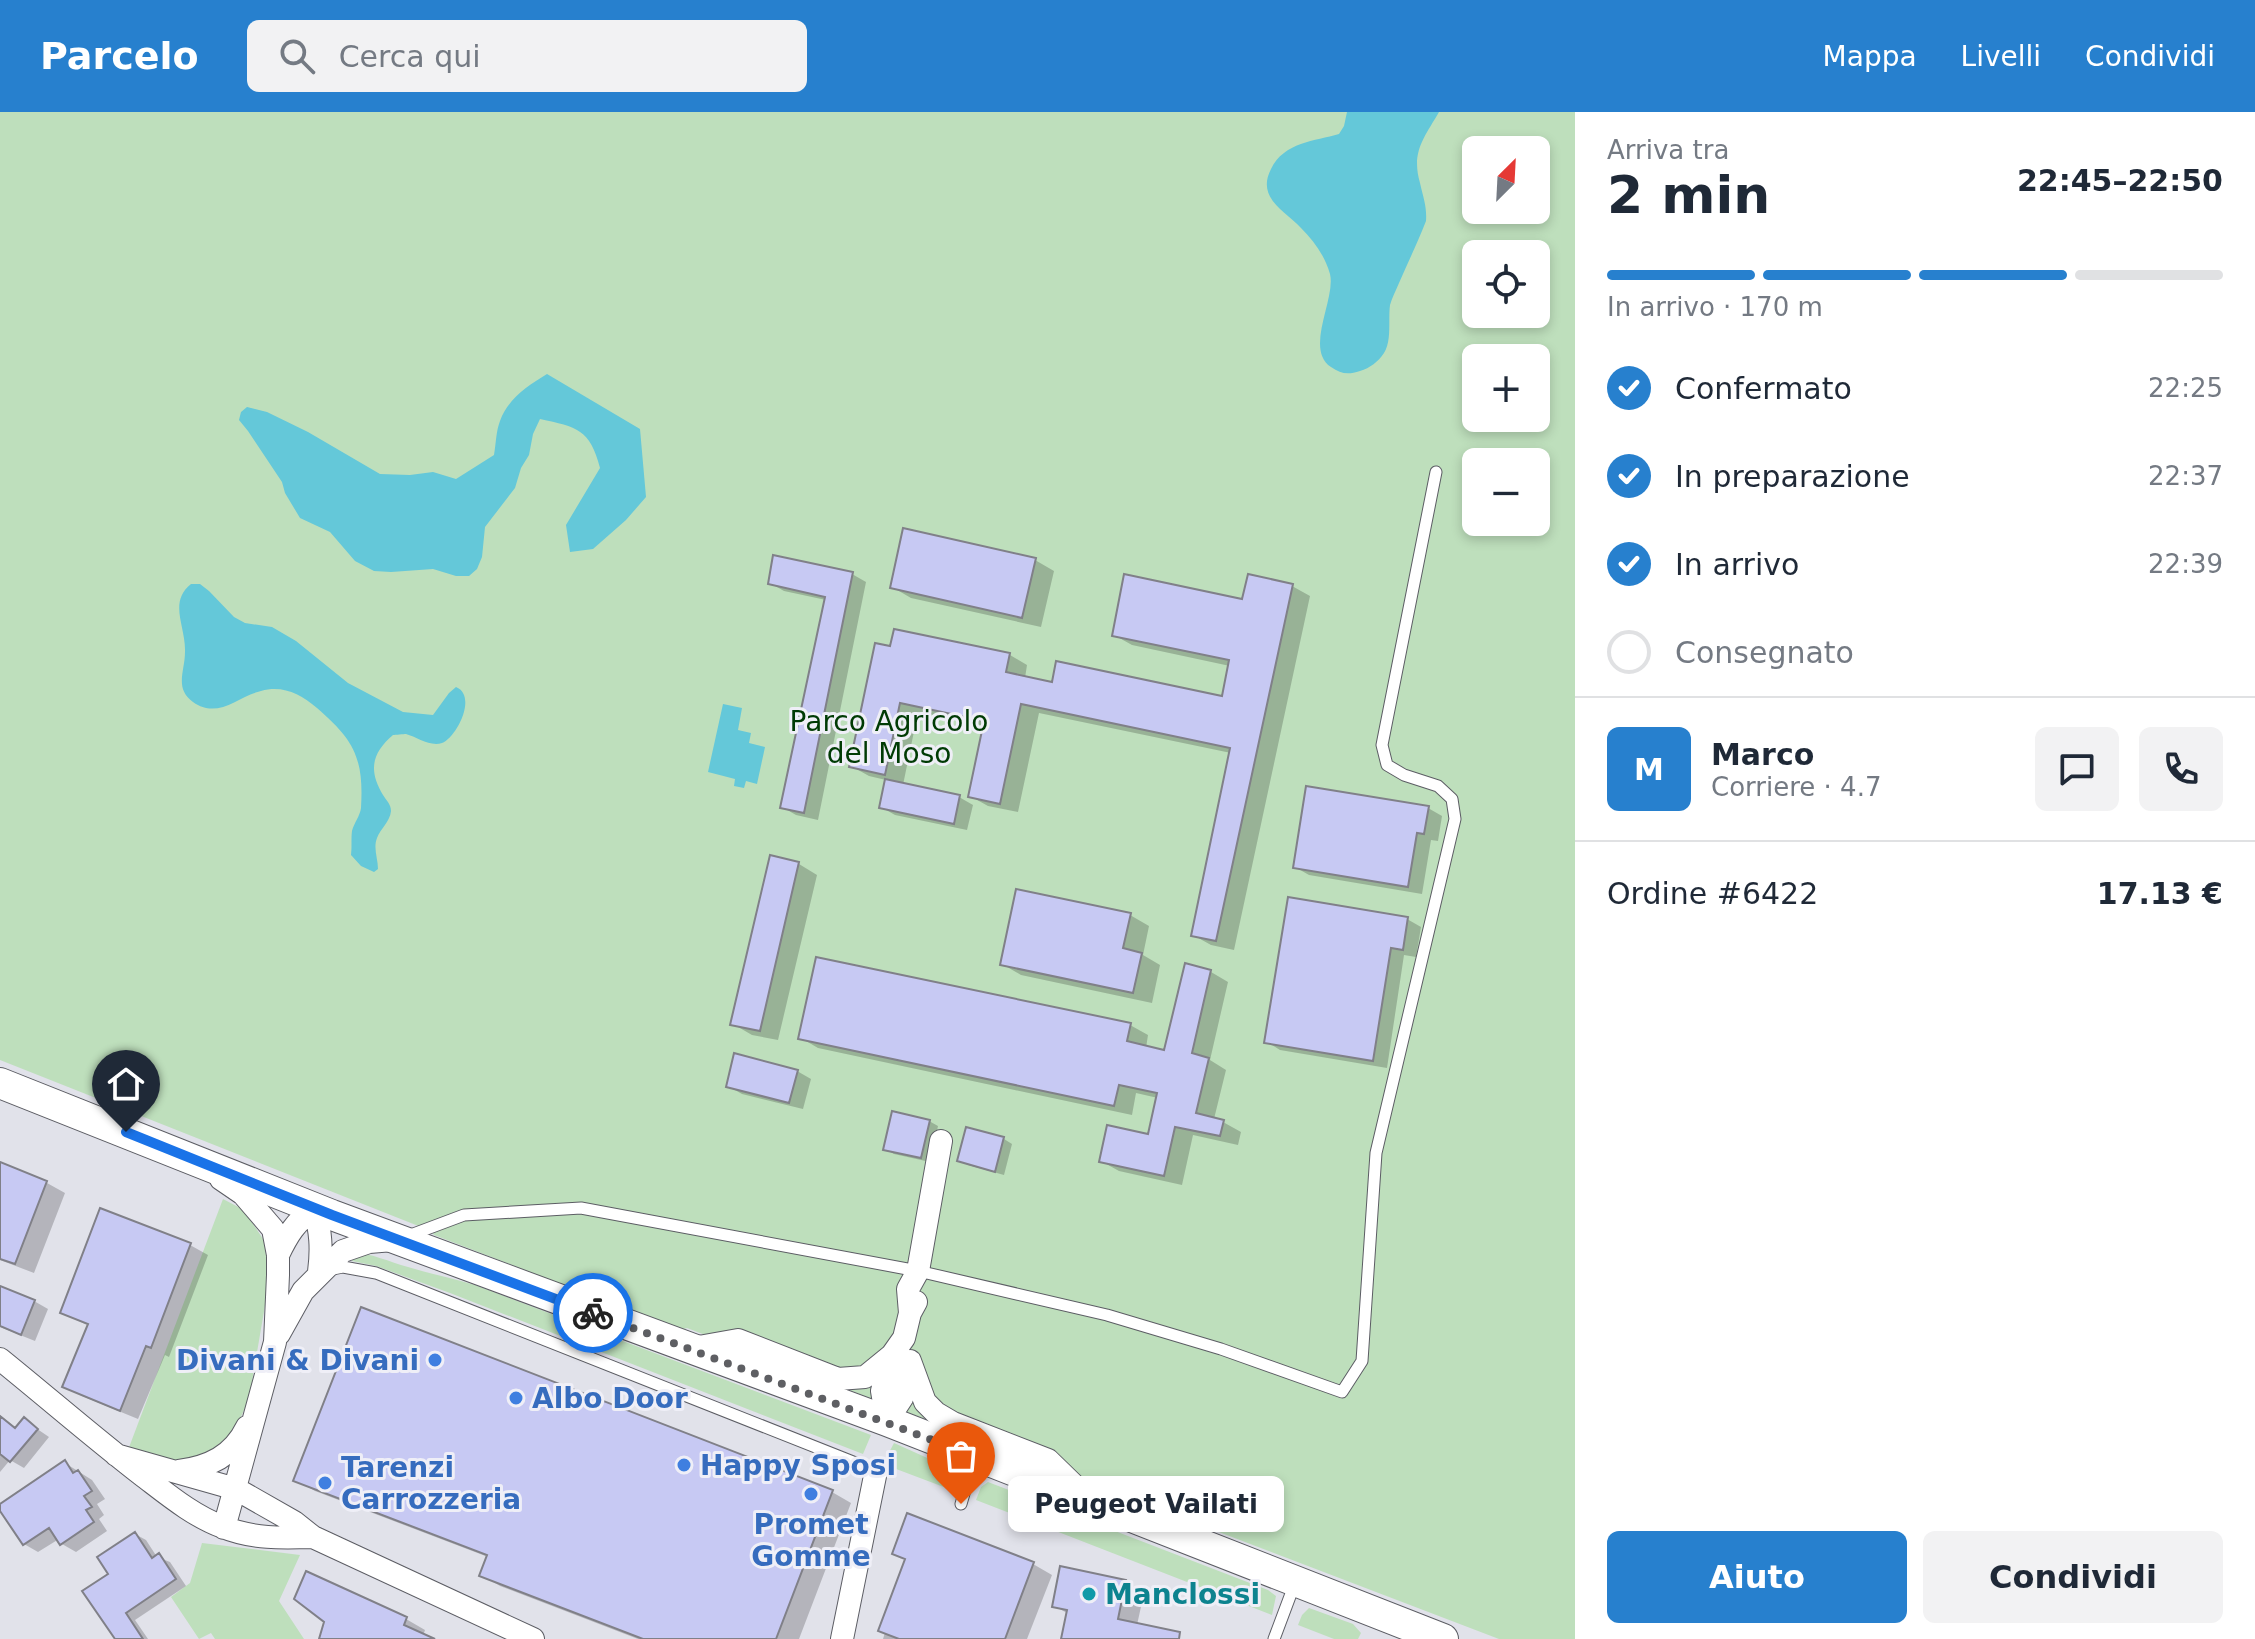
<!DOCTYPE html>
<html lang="it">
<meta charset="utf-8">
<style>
body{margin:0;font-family:"DejaVu Sans",sans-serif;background:#f2f2f3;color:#1f2937;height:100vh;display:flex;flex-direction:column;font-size:30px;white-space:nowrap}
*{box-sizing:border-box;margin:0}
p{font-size:26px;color:#747a83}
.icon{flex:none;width:44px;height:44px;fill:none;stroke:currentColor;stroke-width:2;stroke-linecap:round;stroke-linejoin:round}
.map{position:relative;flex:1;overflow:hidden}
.drawer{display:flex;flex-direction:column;background:#fff;width:680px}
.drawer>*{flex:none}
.needle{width:52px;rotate:24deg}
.controls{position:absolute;left:1462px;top:24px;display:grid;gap:16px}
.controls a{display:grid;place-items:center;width:88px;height:88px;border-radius:12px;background:#fff;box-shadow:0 4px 12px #0003;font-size:40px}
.pin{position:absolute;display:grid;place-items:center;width:68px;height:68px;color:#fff;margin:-82px -34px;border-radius:50% 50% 50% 0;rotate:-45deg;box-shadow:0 0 8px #0007}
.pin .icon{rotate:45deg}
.courier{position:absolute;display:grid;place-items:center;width:80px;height:80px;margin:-40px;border:6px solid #1a73e8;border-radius:50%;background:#fff;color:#222;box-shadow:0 2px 10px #0007}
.bubble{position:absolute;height:56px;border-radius:12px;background:#fff;box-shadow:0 4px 12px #0003;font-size:26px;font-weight:700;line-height:56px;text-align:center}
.summary em{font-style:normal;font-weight:700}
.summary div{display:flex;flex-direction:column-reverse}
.summary{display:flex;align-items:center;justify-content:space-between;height:136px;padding:0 32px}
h1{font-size:52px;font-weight:700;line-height:60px}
.bar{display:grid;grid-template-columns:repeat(4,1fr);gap:12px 8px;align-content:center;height:96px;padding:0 32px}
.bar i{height:10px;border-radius:6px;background:#e0e1e3}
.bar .selected{background:#2780ce}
.bar p{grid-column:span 4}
.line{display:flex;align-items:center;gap:20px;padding:0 32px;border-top:2px solid #e0e1e3}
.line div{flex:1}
.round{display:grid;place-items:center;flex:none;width:84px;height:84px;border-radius:12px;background:#f2f2f3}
ol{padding:0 32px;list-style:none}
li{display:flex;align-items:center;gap:24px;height:88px}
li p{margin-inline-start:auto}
li .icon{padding:8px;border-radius:50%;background:#2780ce;color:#fff;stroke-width:4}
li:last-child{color:#747a83}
li i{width:44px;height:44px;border:4px solid #e0e1e3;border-radius:50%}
.cta{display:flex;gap:16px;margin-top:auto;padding:16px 32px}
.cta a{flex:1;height:92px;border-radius:12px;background:#2780ce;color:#fff;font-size:32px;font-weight:700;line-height:92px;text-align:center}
.cta a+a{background:#f2f2f3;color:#1f2937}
header{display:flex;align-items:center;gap:48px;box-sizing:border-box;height:112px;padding:0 40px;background:#2780ce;color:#fff}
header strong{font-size:38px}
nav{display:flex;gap:44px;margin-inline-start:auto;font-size:28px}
.search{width:560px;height:72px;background:#f2f2f3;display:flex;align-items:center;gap:20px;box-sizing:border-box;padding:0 28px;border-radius:12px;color:#747a83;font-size:30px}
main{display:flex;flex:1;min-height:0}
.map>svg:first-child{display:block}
.green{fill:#bedfbc;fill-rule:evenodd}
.water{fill:#64c8d9}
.shadow{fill:#0003}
.building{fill:#c7c9f3;stroke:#808088;stroke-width:2}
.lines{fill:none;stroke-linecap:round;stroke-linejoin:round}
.lane-casing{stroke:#5c5d64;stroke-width:13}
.street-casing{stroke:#5c5d64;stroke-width:24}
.secondary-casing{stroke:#5c5d64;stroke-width:32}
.lane{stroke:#fff;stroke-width:11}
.street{stroke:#fff;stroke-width:22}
.secondary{stroke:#fff;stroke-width:30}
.done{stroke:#5e5f63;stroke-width:8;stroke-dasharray:0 14.4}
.route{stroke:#1a73e8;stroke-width:10}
.shop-dot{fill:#3f7fe0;stroke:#efeff7;stroke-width:3}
.culture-dot{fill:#0f9aa8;stroke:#efeff7;stroke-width:3}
.labels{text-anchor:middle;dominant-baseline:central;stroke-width:6;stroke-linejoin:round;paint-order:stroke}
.park-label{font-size:28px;fill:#003b04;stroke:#efeff7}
.shop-label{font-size:28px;font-weight:bold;fill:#366cbe;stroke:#efeff7;text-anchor:start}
.culture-label{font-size:28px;font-weight:bold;fill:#0d838f;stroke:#efeff7;text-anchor:start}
</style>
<header>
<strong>Parcelo</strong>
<div class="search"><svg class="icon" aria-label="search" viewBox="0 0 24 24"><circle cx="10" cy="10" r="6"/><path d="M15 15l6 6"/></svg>Cerca qui</div>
<nav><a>Mappa</a><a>Livelli</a><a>Condividi</a></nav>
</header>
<main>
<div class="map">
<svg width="1575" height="1527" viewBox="0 0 1575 1527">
<rect width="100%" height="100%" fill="#e1e2ea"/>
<path class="green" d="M0,0H1575V1527H1499L1203,1414L1200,1421L1097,1381L1082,1367L687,1216L680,1218L434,1123L431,1119L0,948ZM1476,38H1536V98H1476ZM1476,142H1536V202H1476ZM1476,246H1536V306H1476ZM1476,350H1536V410H1476Z
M223,1087L244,1098L265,1130L268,1176L249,1287L235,1318L216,1337L192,1347L168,1351L128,1338Z
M353,1141C372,1141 389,1150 408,1155C430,1162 453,1166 475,1173L871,1323L863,1342L450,1181L376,1154L352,1149Z
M894,1331L954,1358L949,1377L883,1352Z
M988,1370L1268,1478L1276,1484L1272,1503L976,1388L981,1375Z
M202,1431L300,1443L279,1489L304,1527H215L211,1521L199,1527L171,1485L190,1471Z
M1309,1496L1353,1512L1361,1521L1358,1527H1334L1298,1513L1302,1503Z"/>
<path class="water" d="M1347,0H1439C1424,26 1411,40 1420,71C1423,85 1427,94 1426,109C1418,130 1408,150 1399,171C1396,178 1392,186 1390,193C1388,208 1392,228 1384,241C1378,250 1370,256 1360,259C1348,263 1341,262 1331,255C1304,237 1336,187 1330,162C1325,144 1314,129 1301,116C1285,99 1256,86 1271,57C1284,30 1315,29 1339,22L1344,14Z
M547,262L640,317L646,385L626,408L593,437L570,440L566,413L600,356C590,317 577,315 540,307L533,322L529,343L521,356L515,376L485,415L482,445L477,457L469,464H456L433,457L391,460L374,459L355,449L330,420L300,406L285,381L282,370L248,319L239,308L241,300L247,295L267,300L308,320L380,362L410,363L433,360L456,367L494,343C496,332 496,319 500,309C508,287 527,274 547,262Z
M191,472H200L209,479L234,505L245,511L272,515L296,529L348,571L403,600L433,603L449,581L456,575C478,584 456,626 442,631C430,635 417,625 406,622C404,622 395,623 393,623C372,641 368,658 383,683C386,688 391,692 391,699C390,710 380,717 377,726C373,736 378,747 378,757L374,760L361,754L351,743C352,735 351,726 352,719C354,711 360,704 361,696C364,646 354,628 317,596C300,582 283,573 261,579C238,584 218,608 193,590C174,576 185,559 185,540C186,515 168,490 191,472Z
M723,592L742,596L738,618L751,621L749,631L765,635L757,672L746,669L744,676L734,674L735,667L708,660Z"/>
<path class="shadow" d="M1035,448L1054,459L1041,515L911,486L892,475Z
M852,462L866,470L818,708L796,703L782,695L826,488L784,479L770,471Z
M1292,474L1310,484L1234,838L1211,833L1193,823L1231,641L1039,601L1018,700L988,694L970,684L985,614L918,600L903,673L959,685L973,693L967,718L895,703L881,695L886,668L869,664L851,654L892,536L895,519L1010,543L1027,553L1025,566L1054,572L1224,586L1230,554L1132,533L1114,523L1244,489Z
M1428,696L1442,704L1438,729L1431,728L1422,782L1309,763L1295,755Z
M772,745L799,752L817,763L778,928L752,923L733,912Z
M1130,803L1149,814L1143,843L1160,853L1152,891L1021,863L1002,852Z
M1407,807L1421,815L1416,845L1404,843L1387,956L1280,938L1267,930Z
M1211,860L1228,870L1210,948L1226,958L1214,1007L1223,1010L1241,1020L1238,1033L1193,1023L1182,1073L1119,1059L1101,1049L1149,1025L1158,986L1136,981L1132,1003L818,936L801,926L1130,913L1148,923L1146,936L1166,940Z
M797,959L811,967L803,997L742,982L728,974Z
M929,1009L938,1014L930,1050L894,1042L885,1037Z
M967,1018L1004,1027L1012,1032L1004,1063L968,1053L959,1048Z
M0,1052L47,1071L65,1081L34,1161L0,1148Z
M101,1098L190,1133L208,1143L169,1245L165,1243L138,1307L82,1284L64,1274L89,1214L62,1200Z
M0,1185L34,1189L48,1197L35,1229L0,1215Z
M362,1198L832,1380L851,1391L799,1527H638L500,1474L482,1463L488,1445L315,1379L296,1368Z
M0,1303L17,1317L24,1308L49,1325L24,1356L10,1348L0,1360Z
M65,1351L92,1368L105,1387L97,1392L104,1403L99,1407L107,1419L76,1440L62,1432L59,1427L38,1440L24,1432L0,1394Z
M909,1404L1033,1452L1052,1463L1027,1527H883L907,1449L894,1441Z
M135,1422L146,1428L157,1445L170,1450L186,1474L135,1508L148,1527H118L111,1462Z
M307,1462L406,1507L425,1518L423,1524L430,1527H328L327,1509Z
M1125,1470L1144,1481L1137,1513L1178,1527H1063L1069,1502L1054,1494Z"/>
<path class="building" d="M903,416L1036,446L1022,506L890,476Z
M773,443L853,460L804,701L780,696L825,485L768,472Z
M1124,462L1242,487L1248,462L1293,472L1216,829L1191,824L1230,636L1021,592L1000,692L968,685L984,609L900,591L885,663L849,655L875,531L890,534L894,517L1010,541L1006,560L1052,570L1056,549L1222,584L1229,548L1112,524Z
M885,667L960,683L954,712L879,696Z
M1306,674L1429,694L1424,722L1417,721L1408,775L1293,756Z
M770,743L799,750L760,919L730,913Z
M1016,777L1131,801L1123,836L1142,841L1133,881L1000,853Z
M1288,785L1408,805L1403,838L1391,836L1373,949L1264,931Z
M816,845L1131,911L1127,929L1164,938L1185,851L1211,858L1192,941L1209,946L1196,1001L1224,1008L1220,1024L1175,1015L1164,1064L1099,1050L1107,1013L1148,1022L1157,981L1119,973L1114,994L798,927Z
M734,941L798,958L789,991L726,975Z
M892,999L930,1008L921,1046L883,1038Z
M966,1015L1004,1025L995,1060L957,1049Z
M0,1050L47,1069L15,1152L0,1147Z
M100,1096L191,1131L151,1236L146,1234L120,1299L62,1275L88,1212L60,1201Z
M0,1174L35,1188L21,1223L0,1214Z
M361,1195L833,1378L776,1527H643L479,1464L487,1443L293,1369Z
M0,1304L15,1316L24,1305L38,1317L10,1350L0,1342Z
M65,1348L73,1361L78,1358L92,1379L84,1384L92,1395L86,1398L94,1410L60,1433L49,1416L23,1433L0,1399V1392Z
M907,1401L1034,1450L1005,1527H899L878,1519L905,1447L892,1442Z
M135,1420L152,1446L159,1441L176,1467L126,1501L143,1527H115L82,1479L108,1462L97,1445Z
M1060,1454L1126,1468L1118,1507L1180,1520L1179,1527H1061L1067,1498L1052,1495Z
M306,1459L407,1505L404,1513L435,1527H319L324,1510L294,1487Z"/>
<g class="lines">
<defs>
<path id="lane" d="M408,1124L464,1103L581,1096L918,1159L1107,1203L1221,1237L1342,1280L1362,1249L1376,1041L1455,707L1452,687L1438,674L1404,663L1387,653L1382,633L1436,360
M328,1158L343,1155L376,1161L876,1359
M961,1392L975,1344
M1274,1527L1295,1471"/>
<path id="street" d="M221,1067L243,1082L273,1117L278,1143V1163L275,1230L224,1416
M278,1143C288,1122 295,1111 314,1096C321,1119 322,1137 319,1160
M910,1201L908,1177L918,1159L941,1029
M279,1222L303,1179L343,1139L369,1130L393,1128
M693,1236L738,1228L838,1267L865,1265L892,1243
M0,1247C47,1285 93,1325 142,1363C167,1382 193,1404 223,1415C253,1427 282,1426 313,1425
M910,1249L925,1290L936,1301L953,1311L1048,1348L1084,1383
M887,1309L882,1279L892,1243L904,1226L910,1201L916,1190
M887,1309L902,1286L910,1250
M116,1343L236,1377L294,1410L313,1425L533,1527
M179,1359C209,1355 233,1344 247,1315
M842,1527L876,1359"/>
<path id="secondary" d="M0,971L332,1103L887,1309L1443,1527"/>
</defs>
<use href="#lane" class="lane-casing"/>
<use href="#street" class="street-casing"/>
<use href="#secondary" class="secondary-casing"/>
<use href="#lane" class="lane"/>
<use href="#street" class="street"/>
<use href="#secondary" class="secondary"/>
</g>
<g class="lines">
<path class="done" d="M593,1201L975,1344L961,1392"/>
<path class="route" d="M126,1020L332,1103L593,1201"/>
</g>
<g class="shop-dot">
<circle cx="435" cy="1248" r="8"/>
<circle cx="516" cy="1286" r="8"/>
<circle cx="684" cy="1353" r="8"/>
<circle cx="325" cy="1371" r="8"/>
<circle cx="811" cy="1382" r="8"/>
</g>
<circle class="culture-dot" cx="1089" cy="1482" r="8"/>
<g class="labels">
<g class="park-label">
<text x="889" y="609">Parco Agricolo<tspan x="889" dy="32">del Moso</tspan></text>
</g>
<g class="shop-label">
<text x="419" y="1248" text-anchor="end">Divani &amp; Divani</text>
<text x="532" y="1286">Albo Door</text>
<text x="700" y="1353">Happy Sposi</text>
<text x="341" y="1355">Tarenzi<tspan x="341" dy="32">Carrozzeria</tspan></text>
<text x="811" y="1412" text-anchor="middle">Promet<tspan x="811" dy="32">Gomme</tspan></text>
</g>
<g class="culture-label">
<text x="1105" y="1482">Manclossi</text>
</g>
</g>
</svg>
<div class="controls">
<a><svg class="needle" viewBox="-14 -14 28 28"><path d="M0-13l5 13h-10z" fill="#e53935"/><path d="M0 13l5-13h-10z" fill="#747a83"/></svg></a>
<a><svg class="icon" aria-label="locate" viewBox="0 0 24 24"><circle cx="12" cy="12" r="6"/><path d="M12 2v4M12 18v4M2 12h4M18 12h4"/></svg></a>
<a>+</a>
<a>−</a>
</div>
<div class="pin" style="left:961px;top:1392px;background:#ea580c"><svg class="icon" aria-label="bag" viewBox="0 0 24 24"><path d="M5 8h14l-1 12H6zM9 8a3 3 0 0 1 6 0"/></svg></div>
<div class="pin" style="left:126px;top:1020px;background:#1f2937"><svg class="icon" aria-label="home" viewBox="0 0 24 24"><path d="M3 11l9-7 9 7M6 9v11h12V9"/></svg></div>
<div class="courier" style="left:593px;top:1201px"><svg class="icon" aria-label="bike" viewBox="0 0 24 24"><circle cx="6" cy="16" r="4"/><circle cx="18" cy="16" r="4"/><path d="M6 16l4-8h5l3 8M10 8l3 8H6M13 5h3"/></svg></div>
<div class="bubble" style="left:1008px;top:1364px;width:276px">Peugeot Vailati</div>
</div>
<section class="drawer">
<div class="summary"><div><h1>2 min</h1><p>Arriva tra</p></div><em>22:45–22:50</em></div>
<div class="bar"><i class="selected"></i><i class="selected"></i><i class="selected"></i><i></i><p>In arrivo · 170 m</p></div>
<ol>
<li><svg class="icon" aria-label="check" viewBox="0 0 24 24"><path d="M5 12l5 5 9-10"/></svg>Confermato<p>22:25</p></li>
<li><svg class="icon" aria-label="check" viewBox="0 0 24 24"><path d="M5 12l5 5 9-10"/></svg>In preparazione<p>22:37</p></li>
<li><svg class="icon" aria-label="check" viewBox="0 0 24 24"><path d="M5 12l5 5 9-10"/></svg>In arrivo<p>22:39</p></li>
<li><i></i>Consegnato</li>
</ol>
<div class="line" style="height:144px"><b class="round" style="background:#2780ce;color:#fff">M</b><div><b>Marco</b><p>Corriere · 4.7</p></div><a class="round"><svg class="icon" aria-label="chat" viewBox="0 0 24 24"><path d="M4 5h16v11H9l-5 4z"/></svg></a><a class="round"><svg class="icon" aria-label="phone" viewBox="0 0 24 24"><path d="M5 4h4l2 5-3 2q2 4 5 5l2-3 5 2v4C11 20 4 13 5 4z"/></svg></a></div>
<div class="line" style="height:104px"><div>Ordine #6422</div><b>17.13 €</b></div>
<div class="cta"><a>Aiuto</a><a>Condividi</a></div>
</section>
</main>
